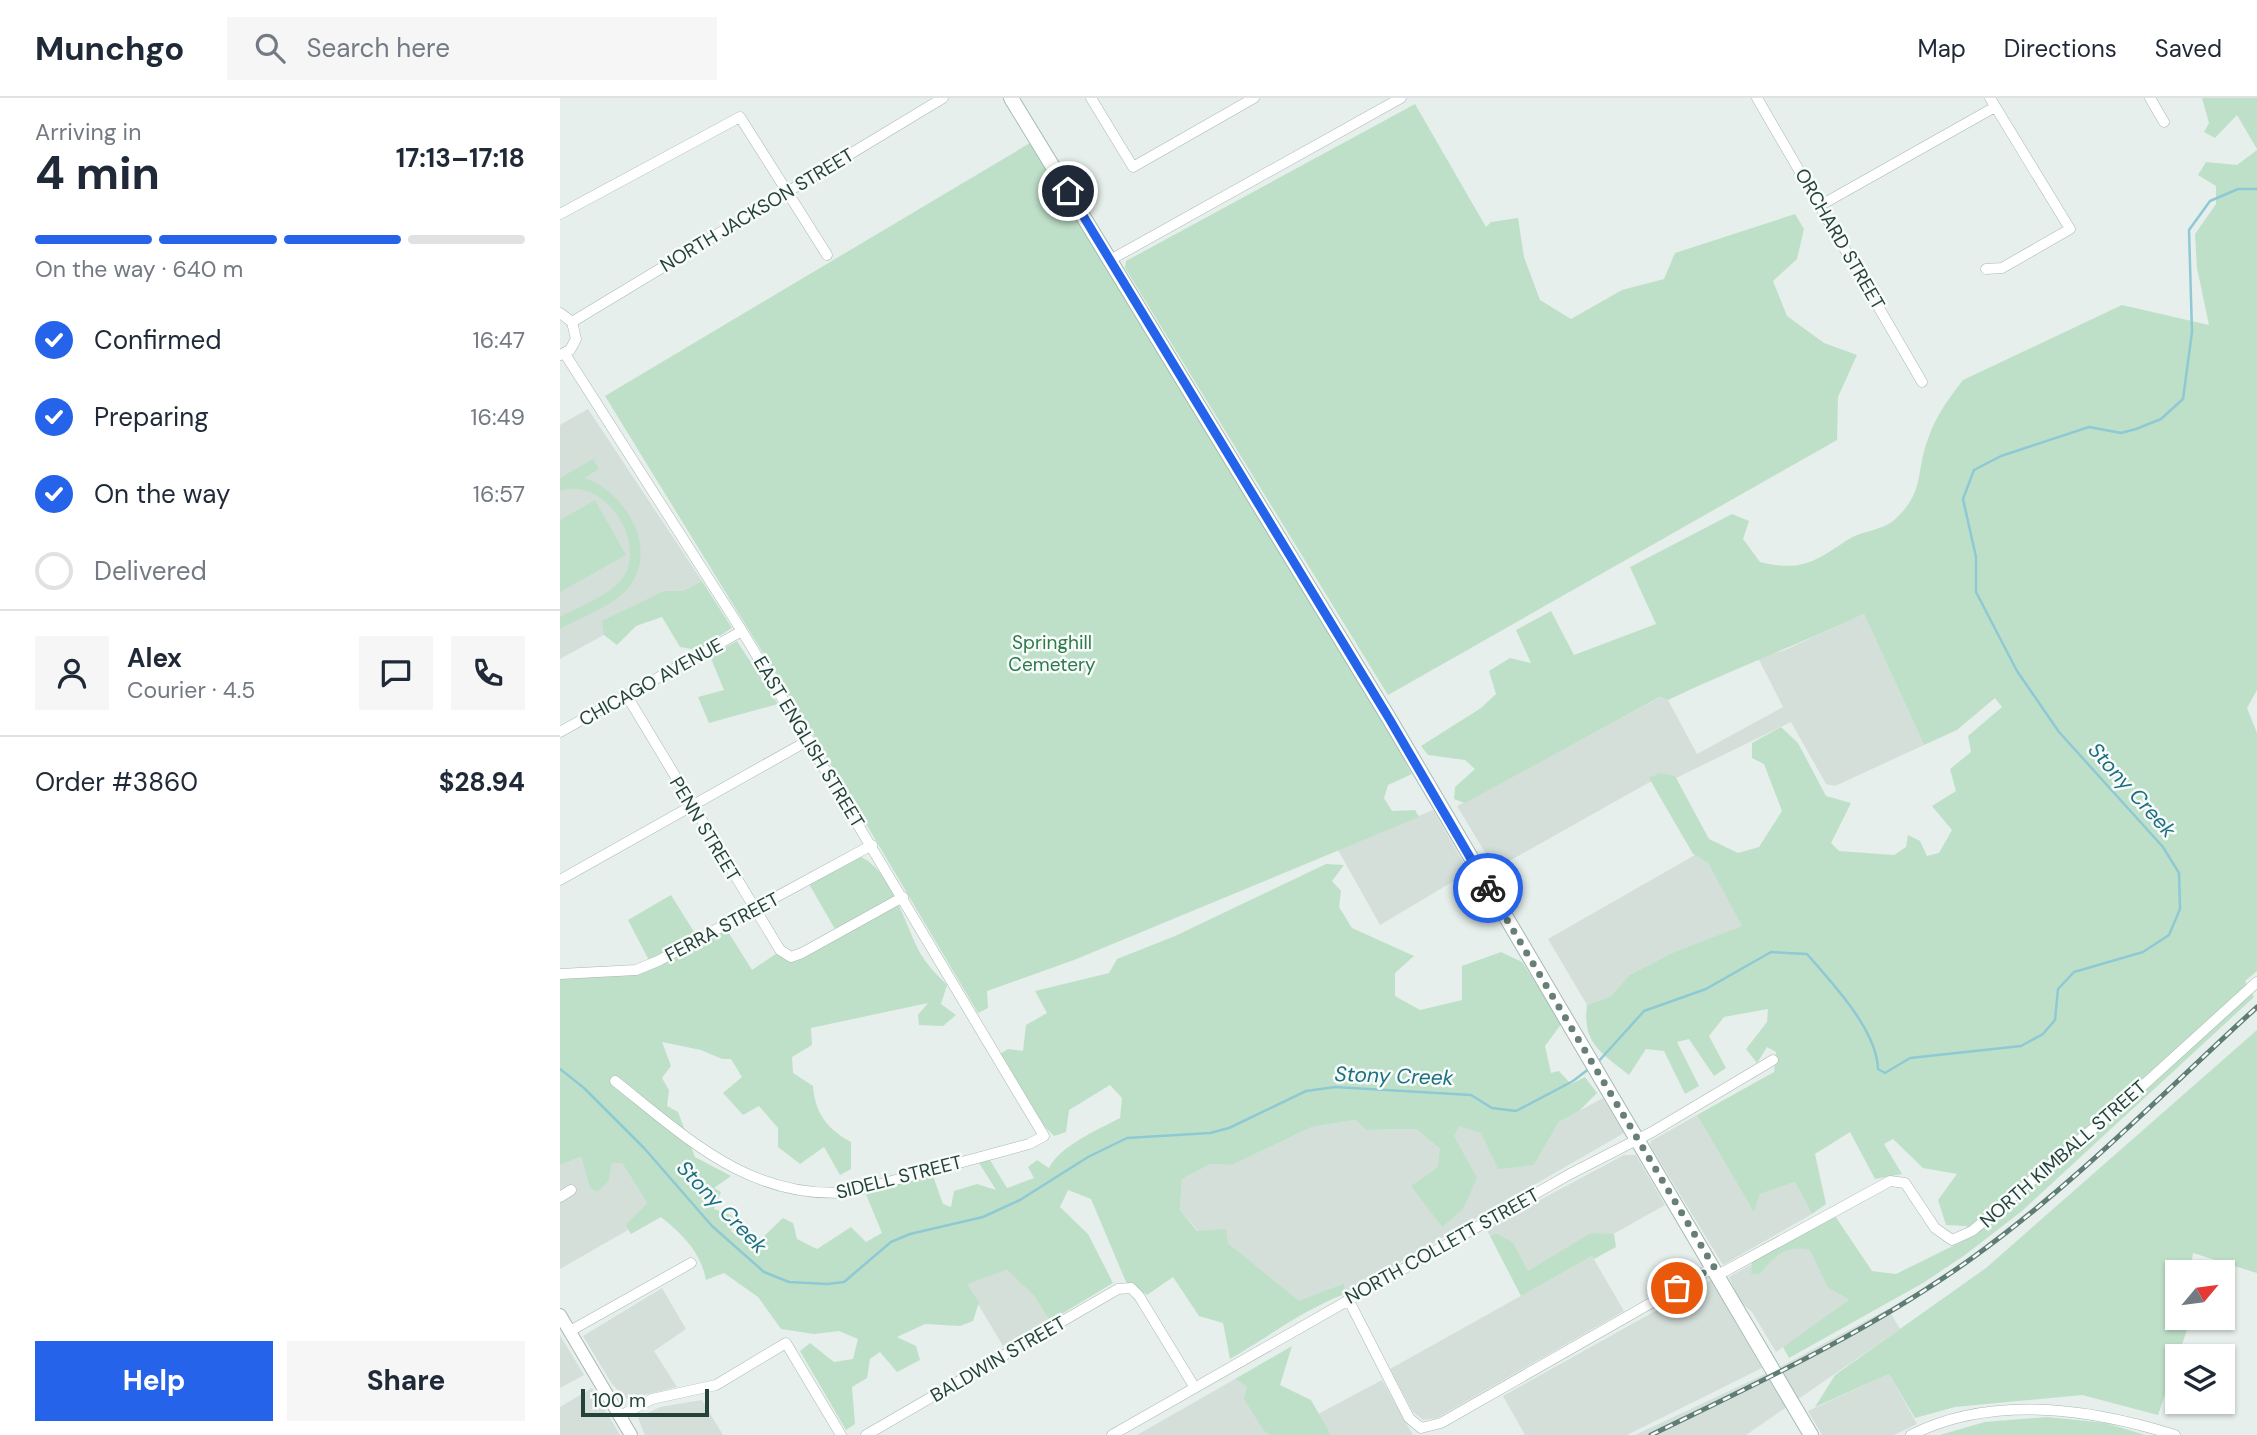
<!DOCTYPE html>
<meta charset="utf-8">
<style>
body{margin:0;font-family:"DM Sans",sans-serif;background:#f6f6f7;color:#1f2937;height:100vh;display:flex;flex-direction:column;font-size:26px;white-space:nowrap}
*{box-sizing:border-box;margin:0}
p{font-size:23px;color:#747a83}
.icon{flex:none;width:38px;height:38px;fill:none;stroke:currentColor;stroke-width:2;stroke-linecap:round;stroke-linejoin:round}
.map{position:relative;flex:1;overflow:hidden}
.side{display:flex;flex-direction:column;background:#fff;width:560px}
.side>*{flex:none}
.needle{width:46px;rotate:61deg}
.fabs{position:absolute;left:1605px;top:1162px;display:grid;gap:14px}
.fabs a{display:grid;place-items:center;width:70px;height:70px;border-radius:0px;background:#fff;box-shadow:0 2px 5px #0004;font-size:35px}
.scale{position:absolute;left:21px;bottom:18px;width:128px;box-sizing:border-box;padding-left:7px;border:4px solid #24423a;border-top:0;font-size:19px;line-height:24px;white-space:nowrap;color:#24423a;-webkit-text-stroke:5px #f7fbf9;paint-order:stroke}
.pin{position:absolute;display:grid;place-items:center;width:60px;height:60px;color:#fff;margin:-30px;border:4px solid #fff;border-radius:50%;box-shadow:0 2px 7px #0007}
.courier{position:absolute;display:grid;place-items:center;width:70px;height:70px;margin:-35px;border:5px solid #2563eb;border-radius:50%;background:#fff;color:#222;box-shadow:0 2px 9px #0007}
.overview em{font-style:normal;font-weight:700}
.overview div{display:flex;flex-direction:column-reverse}
.overview{display:flex;align-items:center;justify-content:space-between;height:119px;padding:0 35px}
h1{font-size:46px;font-weight:700;line-height:52px}
.bar{display:grid;grid-template-columns:repeat(4,1fr);gap:10px 7px;align-content:center;height:84px;padding:0 35px}
.bar i{height:9px;border-radius:5px;background:#e0e1e3}
.bar .current{background:#2563eb}
.bar p{grid-column:span 4}
.line{display:flex;align-items:center;gap:18px;padding:0 35px;border-top:2px solid #e0e1e3}
.line div{flex:1}
.round{display:grid;place-items:center;flex:none;width:74px;height:74px;border-radius:0px;background:#f6f6f7}
ol{padding:0 35px;list-style:none}
li{display:flex;align-items:center;gap:21px;height:77px}
li p{margin-inline-start:auto}
li .icon{padding:7px;border-radius:50%;background:#2563eb;color:#fff;stroke-width:4}
li:last-child{color:#747a83}
li i{width:38px;height:38px;border:4px solid #e0e1e3;border-radius:50%}
.action{display:flex;gap:14px;margin-top:auto;padding:14px 35px}
.action a{flex:1;height:80px;border-radius:0px;background:#2563eb;color:#fff;font-size:28px;font-weight:700;line-height:80px;text-align:center}
.action a+a{background:#f6f6f7;color:#1f2937}
header{display:flex;align-items:center;gap:42px;box-sizing:border-box;height:98px;padding:0 35px;background:#fff;border-bottom:2px solid #e0e1e3}
header strong{font-size:33px}
nav{display:flex;gap:38px;margin-inline-start:auto;font-size:24px}
.search{width:490px;height:63px;background:#f6f6f7;display:flex;align-items:center;gap:18px;box-sizing:border-box;padding:0 24px;border-radius:0px;color:#747a83;font-size:26px}
main{display:flex;flex:1;min-height:0}
.map>svg:first-child{display:block}
.built{fill:#d4dfda}
.green{fill:#bfe0c8}
.lines{fill:none;stroke-linecap:round;stroke-linejoin:round}
.stream{stroke:#8ec9d4;stroke-width:2.5}
.minor-casing{stroke:#a8b8b2;stroke-width:11}
.tertiary-casing{stroke:#a8b8b2;stroke-width:14}
.secondary-casing{stroke:#a4bbb3;stroke-width:16}
.minor{stroke:#fff;stroke-width:10}
.tertiary{stroke:#fff;stroke-width:12}
.secondary{stroke:#fff;stroke-width:14}
.rail-casing{stroke:#5f7d75;stroke-width:5}
.rail{stroke:#f7fbf9;stroke-width:2.5;stroke-dasharray:8;stroke-linecap:butt}
.done{stroke:#687f78;stroke-width:7;stroke-dasharray:0 12.6}
.route{stroke:#2563eb;stroke-width:9}
.labels{text-anchor:middle;dominant-baseline:central;stroke-width:5;stroke-linejoin:round;paint-order:stroke}
.street-label{font-size:19px;fill:#24423a;stroke:#f7fbf9}
.park-label{font-size:19px;fill:#2d7a4b;stroke:#f7fbf9}
.water-label{font-size:21px;font-style:italic;fill:#1c6f80;stroke:#f7fbf9}
</style>
<header>
<strong>Munchgo</strong>
<div class="search"><svg class="icon" aria-label="search" viewBox="0 0 24 24"><circle cx="10" cy="10" r="6"/><path d="M15 15l6 6"/></svg>Search here</div>
<nav><a>Map</a><a>Directions</a><a>Saved</a></nav>
</header>
<main>
<section class="side">
<div class="overview"><div><h1>4 min</h1><p>Arriving in</p></div><em>17:13–17:18</em></div>
<div class="bar"><i class="current"></i><i class="current"></i><i class="current"></i><i></i><p>On the way · 640 m</p></div>
<ol>
<li><svg class="icon" aria-label="check" viewBox="0 0 24 24"><path d="M5 12l5 5 9-10"/></svg>Confirmed<p>16:47</p></li>
<li><svg class="icon" aria-label="check" viewBox="0 0 24 24"><path d="M5 12l5 5 9-10"/></svg>Preparing<p>16:49</p></li>
<li><svg class="icon" aria-label="check" viewBox="0 0 24 24"><path d="M5 12l5 5 9-10"/></svg>On the way<p>16:57</p></li>
<li><i></i>Delivered</li>
</ol>
<div class="line" style="height:126px"><a class="round"><svg class="icon" aria-label="person" viewBox="0 0 24 24"><circle cx="12" cy="8" r="4"/><path d="M4 21q1-7 8-7t8 7"/></svg></a><div><b>Alex</b><p>Courier · 4.5</p></div><a class="round"><svg class="icon" aria-label="chat" viewBox="0 0 24 24"><path d="M4 5h16v11H9l-5 4z"/></svg></a><a class="round"><svg class="icon" aria-label="phone" viewBox="0 0 24 24"><path d="M5 4h4l2 5-3 2q2 4 5 5l2-3 5 2v4C11 20 4 13 5 4z"/></svg></a></div>
<div class="line" style="height:91px"><div>Order #3860</div><b>$28.94</b></div>
<div class="action"><a>Help</a><a>Share</a></div>
</section>
<div class="map">
<svg width="1697" height="1337" viewBox="0 0 1697 1337">
<rect width="100%" height="100%" fill="#e6efeb"/>
<path class="built" d="M28,311L142,483L0,561V327Z
M1304,516L1364,647L1275,688L1266,686L1231,624L1116,680L1104,676L935,771L897,708L1101,599L1108,602L1137,656L1223,609L1198,560L1225,552Z
M873,712L909,774L820,827L778,752Z
M1135,757L1148,765L1183,828L1114,854L1069,877L1051,898L1027,907L988,841Z
M1043,1000L1064,1035L785,1196L783,1185L739,1204L668,1145L638,1133L620,1112L622,1081L651,1066L672,1067L752,1029L795,1022L806,1032L856,1031L880,1051L883,1128L894,1038L899,1027L921,1035L974,1067L999,1024Z
M1137,1017L1194,1113L1200,1096L1235,1084L1252,1116L1163,1167L1090,1047L1091,1043Z
M1064,1057H1076L1105,1107L1048,1139L1031,1136L968,1174L953,1144L936,1135L930,1138L926,1131Z
M21,1059L30,1090L49,1083L52,1065H62L87,1105L65,1127L68,1132L0,1171V1067Z
M1236,1148L1251,1152L1268,1190L1290,1203L1216,1254L1192,1214L1180,1204L1169,1179L1192,1166L1191,1177L1200,1176L1214,1158Z
M1032,1158L1064,1213L877,1320L863,1322L853,1314L830,1271Z
M447,1172L474,1198L490,1223L443,1248L406,1186Z
M1151,1182L1202,1270L1067,1337H965L943,1298Z
M102,1190L126,1231L94,1253L117,1289L67,1301L52,1286L23,1238Z
M1328,1211L1340,1231L1186,1337H1075L1220,1269Z
M0,1237L24,1277L0,1290Z
M1329,1276L1357,1326L1334,1337H1262L1248,1313Z
M675,1281L687,1289L704,1333L710,1337H577Z
M822,1282L853,1337H771L758,1316Z
M32,1290L60,1337H0V1309Z
M142,1302L163,1337H85L78,1320L100,1309Z"/>
<path class="green" d="M1642,0H1697V51L1677,17L1655,40L1644,34L1649,25Z
M855,6L926,129L931,124L958,120L964,159L980,202L1011,221L1062,192L1104,181L1115,155L1235,116L1244,131L1237,161L1213,183L1227,218L1264,245L1297,257L1278,299L1277,342L828,597L565,170L566,163Z
M470,45L814,607L852,676L828,687L824,700L832,713L855,712L859,719L514,862L427,893L428,910L418,915L254,638L45,298Z
M1697,52V592L1687,610L1697,635V873L1685,883L1694,899L1462,1113L1405,1157L1363,1185L1229,1260L1223,1249L1289,1202L1268,1190L1250,1152C1227,1146 1214,1158 1200,1176L1191,1177L1192,1164L1275,1118L1312,1173L1336,1176L1419,1135L1406,1128L1386,1127L1378,1102L1397,1076L1363,1070L1333,1041L1324,1046L1342,1076L1315,1081L1290,1034L1255,1056L1266,1106L1252,1116L1235,1084L1200,1096L1194,1114L1137,1017L1214,974L1216,954L1207,949L1197,965L1186,951L1207,924L1208,911L1164,919L1149,938L1166,970L1154,978L1129,941L1117,944L1139,988L1125,996L1104,953L1086,951L1069,977C1041,955 1022,945 1027,907L1051,898L1069,877L1114,854L1182,828L1148,765L1133,756L1089,680L1100,675L1115,678L1149,741L1178,755L1199,749L1222,713L1204,666L1192,660V645L1221,629L1238,645L1266,698L1291,705L1271,745L1279,753L1334,757L1346,749L1348,737L1360,743L1367,758L1379,755L1392,732L1372,708L1396,693L1390,671L1411,654L1408,638L1442,609L1435,600L1397,632L1364,647L1304,516C1239,546 1173,571 1108,602L1100,599L905,705L894,701L895,689L915,671L905,662L868,657L861,648L921,610L936,596L929,573L950,560L971,565L956,532L991,513L1014,557L1096,526L1070,469L1172,416L1189,423L1183,441L1200,464C1242,474 1254,464 1289,441C1302,433 1322,432 1333,423C1366,394 1355,375 1368,341C1375,319 1389,300 1403,282L1562,207L1649,227L1637,170L1635,136L1656,106V88L1638,77L1646,64L1677,67Z
M33,361L39,371L24,380C64,392 100,450 69,489C54,508 21,519 0,531V519C19,508 52,497 64,478C86,441 43,378 0,393V380Z
M35,402L66,457L0,494V422Z
M142,483L172,530L137,552L120,549L102,519L76,528L57,547L44,537L42,523L104,493H123Z
M177,543L218,606L149,625L138,599L164,592L150,558Z
M298,758C331,769 345,829 362,858C368,868 378,878 387,887L381,906L396,917L383,928L359,927L358,917L368,905L251,930L252,947L232,959L233,975L253,988C255,1015 267,1031 291,1044V1071L280,1077L264,1049L240,1066L218,1049V1030L199,1008L183,1017L163,995L182,979L171,961H162L141,952L102,944L111,968L102,980L109,992L107,1008L118,1014L135,1059L171,1078L154,1090L161,1094L154,1111L176,1119L171,1133L183,1143L202,1140L223,1120L233,1125L237,1141L257,1151L291,1129L306,1144L322,1135L305,1094L372,1075L383,1106L391,1109L394,1093L417,1086L436,1092L419,1065L430,1062L447,1090L474,1080L468,1069L477,1062L489,1070C500,1048 537,1032 560,1020L562,1000L550,987L509,1012L506,1034L494,1038L482,1026L440,956L448,951L463,953L466,927L487,915L475,893L549,875L557,861L615,838L766,766L784,767L772,783L781,793L779,809L792,830L854,858L835,875V898L860,912L902,902V868L941,854L962,864L1002,925L985,948L991,975L999,973L1011,986L1025,979L1037,995L1019,1013L999,1024L974,1067L938,1071L921,1035L899,1028L894,1038L917,1080L903,1111L882,1129L851,1088L878,1069L880,1051L856,1031L806,1032L795,1022L752,1029L672,1067L651,1066L622,1081L620,1112L637,1133L666,1131L668,1145L739,1203L784,1185L785,1196C744,1211 708,1239 670,1261L663,1225L639,1218L613,1179L587,1197L566,1184L531,1101L508,1092L500,1109L528,1136L553,1185L490,1223L474,1198L447,1172L407,1186L419,1204L413,1223L400,1228L365,1226L337,1239L356,1248L360,1262L337,1274L320,1254L310,1261L307,1280L292,1289L295,1326L286,1332L240,1253L250,1245L274,1264L293,1261L298,1241L279,1233L254,1236L221,1231L198,1199L164,1175L146,1182C141,1154 122,1136 101,1119L71,1136L65,1127L87,1105L62,1065H52L49,1083L37,1094L30,1090L21,1059L0,1067V877L92,868L68,822L111,797L141,845L167,832L192,872L217,855L236,863L279,838L249,786Z
M1697,932V1175L1633,1155L1630,1174H1617V1220H1631L1598,1317L1522,1297L1395,1309L1355,1320L1329,1276L1255,1309L1275,1277L1426,1170Z
M936,1135L953,1144L968,1173L1031,1135L1054,1136L1056,1149L1034,1161L1032,1158L961,1198L930,1138Z
M732,1248L720,1287L751,1302L771,1337H710L704,1333L684,1301L687,1289L675,1281Z
M1487,1319L1546,1325L1585,1337H1380L1425,1324Z"/>
<g class="lines">
<path class="stream" d="M1038,964L1084,913L1146,891L1211,854L1247,856C1272,885 1317,932 1318,971L1325,975L1350,960L1461,948L1483,936L1495,922L1498,891L1514,874L1583,854L1609,837L1620,811L1619,775L1603,749L1499,634L1457,573L1416,494V459L1403,401L1414,372L1441,358L1529,329L1561,335L1576,331L1601,321L1623,301L1632,234L1629,132L1650,103L1678,91H1697
M0,971L24,990L84,1050L152,1128L204,1174L229,1184L267,1186L284,1184L331,1144L350,1136L423,1119L460,1102L528,1059L567,1040L650,1035L669,1030L746,993L775,989L911,997L932,1010L956,1013L1013,983L1030,970"/>
<defs>
<path id="minor" d="M531,0L573,69L694,0
M1197,0L1362,284
M1590,0L1604,24
M1261,107L1435,9
M0,116L180,19L267,157
M550,162L841,0
M1426,171L1442,170L1510,131L1430,0
M0,215L12,224L16,241L10,252L0,257
M12,224L383,0
M5,256L182,533L484,1038L469,1046L291,1094C191,1103 127,1040 55,983
M67,598L220,852L231,859L242,855L343,799
M0,634L182,533
M0,782L249,642
M0,876L76,872L98,863L312,747
M0,1099L11,1092
M1158,1177L1330,1083L1345,1085L1375,1130L1392,1142L1412,1133L1566,1003L1697,884
M788,1201L849,1320L861,1330L881,1325L1154,1169
M10,1233L131,1165
M60,1318L92,1301L156,1287L226,1245L281,1337
M306,1337L558,1191L571,1190L579,1198L635,1290
M552,1337L1010,1076L1092,1034L1213,962
M1351,1337C1432,1296 1532,1311 1615,1337"/>
<path id="tertiary" d="M0,1217L71,1337"/>
<path id="secondary" d="M451,0L830,622L1251,1337"/>
</defs>
<use href="#minor" class="minor-casing"/>
<use href="#tertiary" class="tertiary-casing"/>
<use href="#secondary" class="secondary-casing"/>
<use href="#minor" class="minor"/>
<use href="#tertiary" class="tertiary"/>
<use href="#secondary" class="secondary"/>
<defs>
<path id="rail" d="M1091,1337C1202,1283 1314,1231 1415,1158C1516,1085 1605,993 1697,909"/>
</defs>
<use href="#rail" class="rail-casing"/>
<use href="#rail" class="rail"/>
</g>
<g class="lines">
<path class="done" d="M928,790L1154,1169L1117,1190"/>
<path class="route" d="M508,93L830,622L928,790"/>
</g>
<g class="labels">
<g class="street-label">
<text transform="translate(197 112) rotate(-31)">NORTH JACKSON STREET</text>
<text transform="translate(1280 141) rotate(60)">ORCHARD STREET</text>
<text transform="translate(91 584) rotate(-29)">CHICAGO AVENUE</text>
<text transform="translate(249 644) rotate(59)">EAST ENGLISH STREET</text>
<text transform="translate(145 731) rotate(59)">PENN STREET</text>
<text transform="translate(162 829) rotate(-28)">FERRA STREET</text>
<text transform="translate(1503 1056) rotate(-41)">NORTH KIMBALL STREET</text>
<text transform="translate(339 1079) rotate(-14)">SIDELL STREET</text>
<text transform="translate(882 1148) rotate(-29)">NORTH COLLETT STREET</text>
<text transform="translate(438 1261) rotate(-30)">BALDWIN STREET</text>
</g>
<g class="park-label">
<text x="492" y="544">Springhill<tspan x="492" dy="22">Cemetery</tspan></text>
</g>
<g class="water-label">
<text transform="translate(1572 692) rotate(48)">Stony Creek</text>
<text transform="translate(834 978) rotate(2)">Stony Creek</text>
<text transform="translate(162 1109) rotate(46)">Stony Creek</text>
</g>
</g>
</svg>
<div class="fabs">
<a><svg class="needle" viewBox="-14 -14 28 28"><path d="M0-13l5 13h-10z" fill="#e53935"/><path d="M0 13l5-13h-10z" fill="#747a83"/></svg></a>
<a><svg class="icon" aria-label="layers" viewBox="0 0 24 24"><path d="M12 4l9 5-9 5-9-5zM3 14l9 5 9-5"/></svg></a>
</div>
<div class="scale">100 m</div>
<div class="pin" style="left:1117px;top:1190px;background:#ea580c"><svg class="icon" aria-label="bag" viewBox="0 0 24 24"><path d="M5 8h14l-1 12H6zM9 8a3 3 0 0 1 6 0"/></svg></div>
<div class="pin" style="left:508px;top:93px;background:#1f2937"><svg class="icon" aria-label="home" viewBox="0 0 24 24"><path d="M3 11l9-7 9 7M6 9v11h12V9"/></svg></div>
<div class="courier" style="left:928px;top:790px"><svg class="icon" aria-label="bike" viewBox="0 0 24 24"><circle cx="6" cy="16" r="4"/><circle cx="18" cy="16" r="4"/><path d="M6 16l4-8h5l3 8M10 8l3 8H6M13 5h3"/></svg></div>
</div>
</main>
